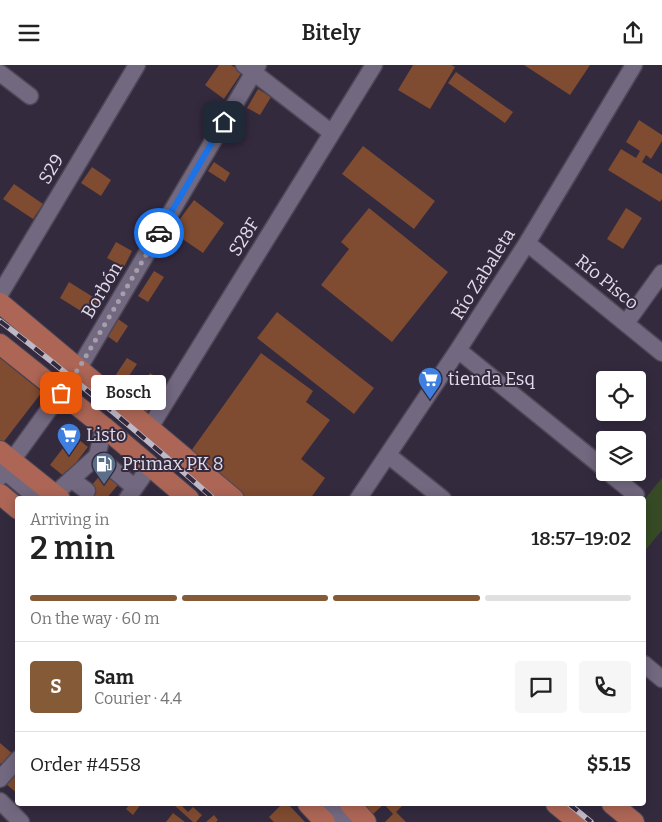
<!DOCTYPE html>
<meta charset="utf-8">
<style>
body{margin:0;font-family:Bitter,serif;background:#f6f6f6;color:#222;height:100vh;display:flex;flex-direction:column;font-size:19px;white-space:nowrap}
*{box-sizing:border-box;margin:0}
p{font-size:16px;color:#767676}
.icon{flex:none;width:28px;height:28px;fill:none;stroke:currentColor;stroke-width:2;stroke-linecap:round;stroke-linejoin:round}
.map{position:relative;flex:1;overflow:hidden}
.details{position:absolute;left:15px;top:431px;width:631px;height:310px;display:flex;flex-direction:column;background:#fff;border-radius:5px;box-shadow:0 2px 12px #0003}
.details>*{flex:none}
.tools{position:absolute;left:596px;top:306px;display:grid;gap:10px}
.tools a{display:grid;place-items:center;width:50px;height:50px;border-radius:5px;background:#fff;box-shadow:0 2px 12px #0003;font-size:25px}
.pin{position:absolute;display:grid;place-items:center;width:42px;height:42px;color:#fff;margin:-21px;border-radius:10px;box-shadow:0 2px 8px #0006}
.courier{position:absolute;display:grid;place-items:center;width:50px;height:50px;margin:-25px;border:4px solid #1a73e8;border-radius:50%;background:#fff;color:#222;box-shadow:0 1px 6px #0007}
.bubble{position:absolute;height:35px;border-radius:5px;background:#fff;box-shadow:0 2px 12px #0003;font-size:16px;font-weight:600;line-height:35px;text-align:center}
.headline em{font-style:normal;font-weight:600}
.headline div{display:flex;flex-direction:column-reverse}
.headline{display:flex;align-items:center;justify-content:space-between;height:85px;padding:0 15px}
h1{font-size:32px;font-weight:600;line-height:38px}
.bar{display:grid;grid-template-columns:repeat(4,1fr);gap:8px 5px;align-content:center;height:60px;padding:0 15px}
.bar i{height:6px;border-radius:4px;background:#e0e0e0}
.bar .current{background:#845a37}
.bar p{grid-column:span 4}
.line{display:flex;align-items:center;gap:12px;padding:0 15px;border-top:1px solid #e0e0e0}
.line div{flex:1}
.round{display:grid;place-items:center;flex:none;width:52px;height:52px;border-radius:5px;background:#f6f6f6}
header{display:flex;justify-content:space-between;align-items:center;height:65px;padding:0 15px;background:#fff;font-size:22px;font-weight:600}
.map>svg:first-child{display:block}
.green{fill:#364b25}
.building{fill:#7f4b31}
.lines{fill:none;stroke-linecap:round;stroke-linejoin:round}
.minor-casing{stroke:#4e4758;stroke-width:19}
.major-casing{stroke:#4e4758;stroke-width:22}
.minor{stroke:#72687f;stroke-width:16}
.major{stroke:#ad6656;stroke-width:20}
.rail-casing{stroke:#beb8c7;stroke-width:5.5}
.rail{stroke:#332a3e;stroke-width:4;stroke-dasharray:11;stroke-linecap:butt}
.done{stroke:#a49ead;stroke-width:5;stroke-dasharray:0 9}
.route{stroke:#1a73e8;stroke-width:6}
.labels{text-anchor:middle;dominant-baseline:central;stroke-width:4;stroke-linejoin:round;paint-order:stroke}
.street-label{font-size:18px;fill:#e1dce9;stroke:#332a3e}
.poi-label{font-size:18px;fill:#e1dce9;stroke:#332a3e;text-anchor:start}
</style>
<header><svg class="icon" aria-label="menu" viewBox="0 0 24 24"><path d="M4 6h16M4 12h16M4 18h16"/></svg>Bitely<svg class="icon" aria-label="share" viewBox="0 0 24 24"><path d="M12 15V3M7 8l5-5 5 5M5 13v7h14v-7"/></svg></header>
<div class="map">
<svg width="662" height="757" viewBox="0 0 662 757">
<rect width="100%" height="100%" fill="#332a3e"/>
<path class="green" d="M662,413V465L644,487V435Z"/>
<path class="building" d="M219,0H231L242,7L224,34L205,20Z
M413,0H451L455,2L430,44L398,25Z
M524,0H590L570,30Z
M456,7L513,47L505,58L448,18Z
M258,24L271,32L260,50L247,43Z
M639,55L662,70V76L651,94L646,90L642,97L662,109V134L660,137L608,105L621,84L636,93L640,86L626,77Z
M363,81L435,136L414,164L342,109Z
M214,97L230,108L225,117L208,106Z
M92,102L111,115L101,131L81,118Z
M14,119L43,139L33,154L3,134Z
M194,135L224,158L203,188L171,166Z
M369,143L448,207L392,277L321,220L349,184L341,177Z
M626,143L642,153L623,184L607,174Z
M116,177L132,186L124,202L107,193Z
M154,206L164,212L148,237L138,231Z
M69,217L101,237L92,253L60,233Z
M277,247L374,323L354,349L257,273Z
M118,254L128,261L117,278L106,270Z
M261,288L313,326L306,337L330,355L301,394L325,413L310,434H240L186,393Z
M0,293L42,327L2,379L0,378Z
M127,293L137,299L119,326L109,320Z
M150,308L167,319L145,350L129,339Z
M73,370L88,382L65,412L50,400Z
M107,402L122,415L106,434H93L86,427Z
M0,678L14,690L4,702L0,698Z
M18,705V729L6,719Z
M130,739H141L133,750L126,744Z
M176,739H180L188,747L193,742L202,750L196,757H193L174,740Z
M282,739H288L305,757H274L269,752Z
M362,739H404L396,747L406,757H385L393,749L384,739L372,750Z
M173,748L185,757H166Z
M214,750L218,755L216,757H206Z"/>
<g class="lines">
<defs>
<path id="minor" d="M244,0L332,68
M0,8L30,31
M527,178L662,288
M0,229L137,0
M626,258L662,208
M458,285L605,404
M149,364L374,0
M388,390L443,434
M97,391L134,422
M0,402L38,434
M609,408L636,430
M0,412L79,303L258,0
M71,414L87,426
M55,429L97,391L104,362
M127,434L150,401
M358,434L458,285L527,178L634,0
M644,599L662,614
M0,714L18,694
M0,736L21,757
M329,739L345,757"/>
<path id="major" d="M0,238L234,434
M0,279L104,362L189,434
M0,386L60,434
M0,429L18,444
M308,739L325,757
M350,739L366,757
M556,739L578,757
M612,739L634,757"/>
</defs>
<use href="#minor" class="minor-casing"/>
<use href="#major" class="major-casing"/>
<use href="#minor" class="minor"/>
<use href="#major" class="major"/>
<defs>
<path id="rail" d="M0,256C74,313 144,372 214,434
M569,739L591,757"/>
</defs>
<use href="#rail" class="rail-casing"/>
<use href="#rail" class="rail"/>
</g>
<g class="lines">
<path class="done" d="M61,328L79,303L159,168"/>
<path class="route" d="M159,168L224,57"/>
</g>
<defs>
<symbol id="supermarket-pin" viewBox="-11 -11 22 30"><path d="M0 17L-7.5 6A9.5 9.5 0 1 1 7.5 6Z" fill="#3f7fe0" stroke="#332a3e"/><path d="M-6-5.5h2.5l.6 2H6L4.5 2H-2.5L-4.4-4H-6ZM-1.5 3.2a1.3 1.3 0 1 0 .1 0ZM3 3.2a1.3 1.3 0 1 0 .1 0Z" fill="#fff"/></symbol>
<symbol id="fuel-pin" viewBox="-11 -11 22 30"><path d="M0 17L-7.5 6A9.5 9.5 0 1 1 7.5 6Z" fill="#5c6f8a" stroke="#332a3e"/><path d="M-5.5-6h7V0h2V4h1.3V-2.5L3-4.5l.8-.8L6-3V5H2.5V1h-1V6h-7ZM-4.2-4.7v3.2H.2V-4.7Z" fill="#fff"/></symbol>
</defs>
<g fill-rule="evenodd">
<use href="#supermarket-pin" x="416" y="300" width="28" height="38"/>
<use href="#supermarket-pin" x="55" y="356" width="28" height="38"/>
<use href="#fuel-pin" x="90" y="385" width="28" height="38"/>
</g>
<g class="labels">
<g class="street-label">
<text transform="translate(51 104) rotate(-59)">S29</text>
<text transform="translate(244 172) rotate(-58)">S28F</text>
<text transform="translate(483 209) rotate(-58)">Río Zabaleta</text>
<text transform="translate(607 217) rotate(39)">Río Pisco</text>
<text transform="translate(102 225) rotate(-59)">Borbón</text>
</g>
<g class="poi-label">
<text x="448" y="314">tienda Esq</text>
<text x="86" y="370">Listo</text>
<text x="122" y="399">Primax PK 8</text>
</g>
</g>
</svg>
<div class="tools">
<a><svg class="icon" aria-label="locate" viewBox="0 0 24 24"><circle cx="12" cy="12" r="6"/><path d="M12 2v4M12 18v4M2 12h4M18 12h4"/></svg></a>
<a><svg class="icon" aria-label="layers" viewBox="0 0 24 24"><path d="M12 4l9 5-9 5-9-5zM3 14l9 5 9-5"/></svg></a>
</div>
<div class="pin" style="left:61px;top:328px;background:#ea580c"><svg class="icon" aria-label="bag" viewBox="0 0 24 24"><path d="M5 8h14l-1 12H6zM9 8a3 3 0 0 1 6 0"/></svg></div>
<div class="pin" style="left:224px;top:57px;background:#1f2937"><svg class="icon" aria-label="home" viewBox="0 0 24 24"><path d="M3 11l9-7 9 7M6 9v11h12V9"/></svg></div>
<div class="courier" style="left:159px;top:168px"><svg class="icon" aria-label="car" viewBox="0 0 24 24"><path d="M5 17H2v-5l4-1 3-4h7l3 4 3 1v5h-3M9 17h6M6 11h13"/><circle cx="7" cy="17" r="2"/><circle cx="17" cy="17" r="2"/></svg></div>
<div class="bubble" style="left:91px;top:310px;width:75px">Bosch</div>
<section class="details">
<div class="headline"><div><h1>2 min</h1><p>Arriving in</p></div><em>18:57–19:02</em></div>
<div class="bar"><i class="current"></i><i class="current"></i><i class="current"></i><i></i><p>On the way · 60 m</p></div>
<div class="line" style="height:90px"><b class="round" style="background:#845a37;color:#fff">S</b><div><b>Sam</b><p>Courier · 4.4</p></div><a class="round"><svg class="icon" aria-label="chat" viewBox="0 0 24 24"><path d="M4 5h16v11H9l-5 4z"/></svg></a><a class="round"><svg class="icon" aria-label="phone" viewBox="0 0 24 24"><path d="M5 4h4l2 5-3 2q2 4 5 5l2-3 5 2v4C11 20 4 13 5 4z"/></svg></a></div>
<div class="line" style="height:65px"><div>Order #4558</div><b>$5.15</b></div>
</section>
</div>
